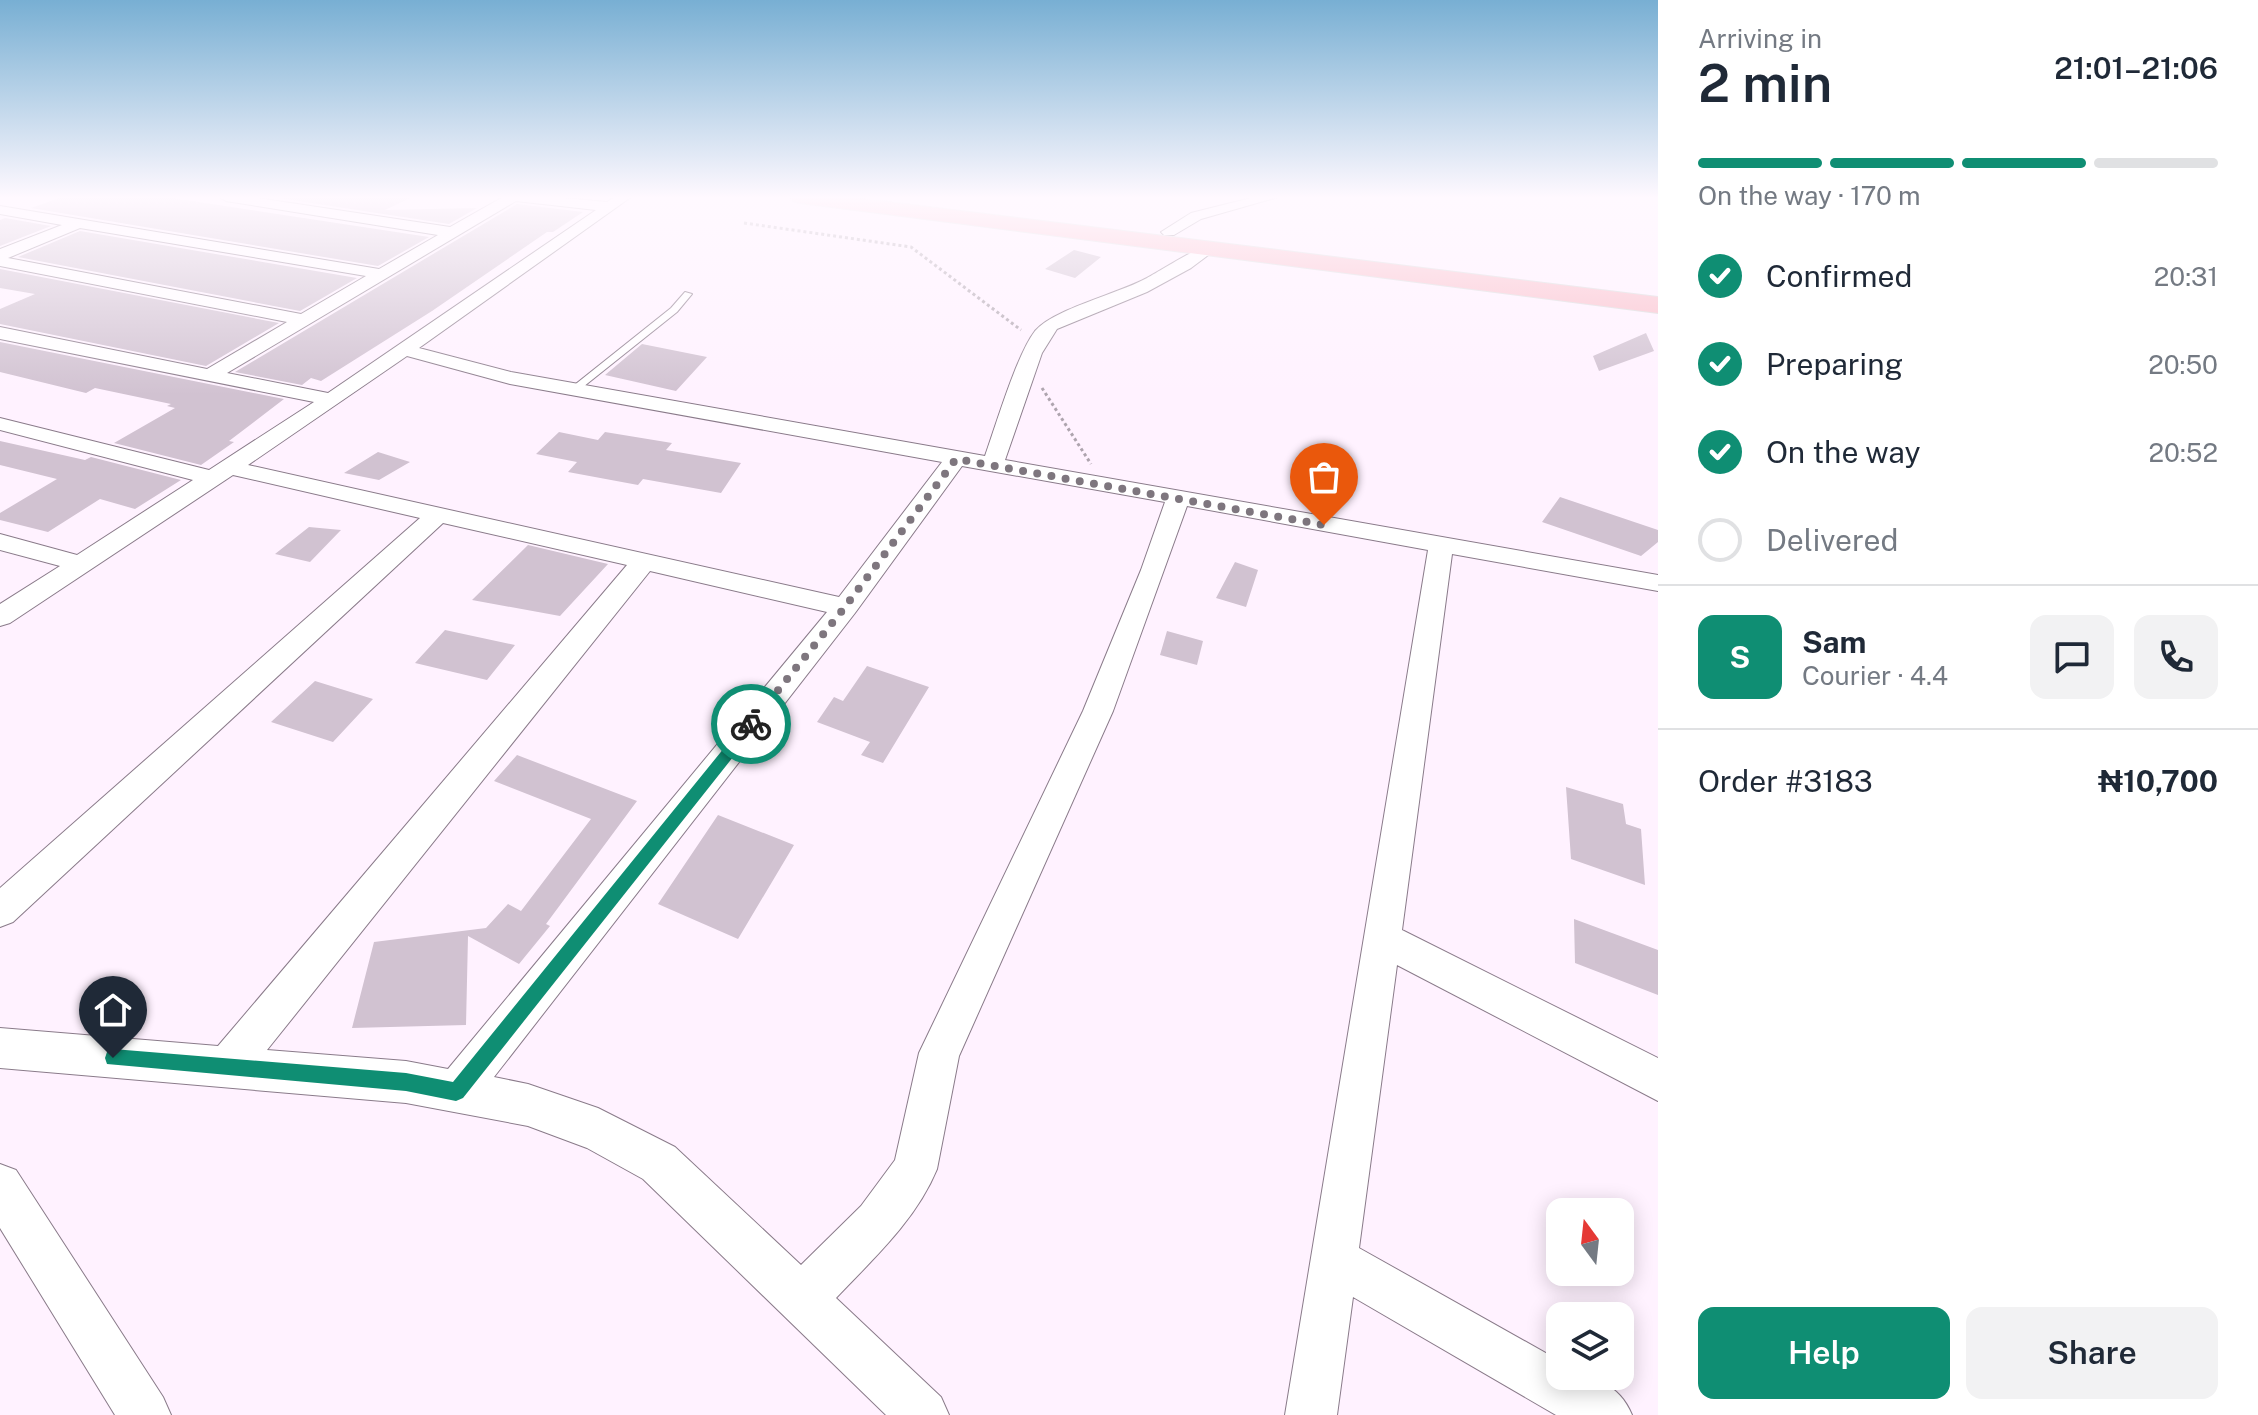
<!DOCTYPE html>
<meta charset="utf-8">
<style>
body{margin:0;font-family:"Public Sans",sans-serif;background:#f2f2f3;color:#1f2937;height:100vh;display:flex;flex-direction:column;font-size:30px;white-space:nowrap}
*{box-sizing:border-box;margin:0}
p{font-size:26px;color:#747a83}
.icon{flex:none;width:44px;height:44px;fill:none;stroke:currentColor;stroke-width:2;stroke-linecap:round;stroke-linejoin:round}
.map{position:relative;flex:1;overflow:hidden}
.details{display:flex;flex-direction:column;background:#fff;width:600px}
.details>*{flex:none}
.needle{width:52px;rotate:345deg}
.controls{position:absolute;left:1546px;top:1198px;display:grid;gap:16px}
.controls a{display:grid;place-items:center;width:88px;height:88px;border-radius:16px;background:#fff;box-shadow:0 4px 20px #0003;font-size:40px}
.pin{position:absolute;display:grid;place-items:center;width:68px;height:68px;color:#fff;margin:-82px -34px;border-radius:50% 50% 50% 0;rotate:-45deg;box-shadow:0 0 8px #0007}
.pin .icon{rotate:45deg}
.courier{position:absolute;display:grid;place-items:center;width:80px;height:80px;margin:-40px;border:6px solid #0f8e73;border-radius:50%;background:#fff;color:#222;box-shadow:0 2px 10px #0007}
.summary em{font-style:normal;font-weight:600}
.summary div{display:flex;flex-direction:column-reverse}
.summary{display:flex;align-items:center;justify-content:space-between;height:136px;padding:0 40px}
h1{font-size:52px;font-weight:600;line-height:60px}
.bar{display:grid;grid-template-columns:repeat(4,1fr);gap:12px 8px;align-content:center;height:96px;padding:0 40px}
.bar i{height:10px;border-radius:6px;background:#e0e1e3}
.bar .current{background:#0f8e73}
.bar p{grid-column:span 4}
.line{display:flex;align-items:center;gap:20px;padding:0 40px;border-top:2px solid #e0e1e3}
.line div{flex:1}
.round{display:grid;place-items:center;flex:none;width:84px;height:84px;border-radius:16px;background:#f2f2f3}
ol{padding:0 40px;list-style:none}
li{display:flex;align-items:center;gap:24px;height:88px}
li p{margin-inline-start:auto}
li .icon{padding:8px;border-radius:50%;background:#0f8e73;color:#fff;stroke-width:4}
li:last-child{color:#747a83}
li i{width:44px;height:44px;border:4px solid #e0e1e3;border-radius:50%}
.primary-button{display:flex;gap:16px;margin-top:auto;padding:16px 40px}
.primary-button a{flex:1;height:92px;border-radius:16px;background:#0f8e73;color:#fff;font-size:32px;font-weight:600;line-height:92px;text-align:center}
.primary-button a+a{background:#f2f2f3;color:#1f2937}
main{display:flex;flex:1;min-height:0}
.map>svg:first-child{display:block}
.building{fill:#d1c2d1}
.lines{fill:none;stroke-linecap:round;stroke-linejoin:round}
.lane-casing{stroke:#8a7b8a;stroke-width:2}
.street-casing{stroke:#8a7b8a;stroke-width:2}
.highway-casing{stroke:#dbdadb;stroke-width:2}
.path{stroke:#aea4ae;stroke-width:3;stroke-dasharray:3 3;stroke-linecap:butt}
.lane{fill:#fff;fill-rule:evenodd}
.street{fill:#fff;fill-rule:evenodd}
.highway{fill:#fabdc9;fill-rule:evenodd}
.route{fill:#0f8e73}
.done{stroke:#7e767e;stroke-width:8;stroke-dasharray:0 14.4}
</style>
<main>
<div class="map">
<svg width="1658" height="1415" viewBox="0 0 1658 1415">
<rect width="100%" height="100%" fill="#fff2ff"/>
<path class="building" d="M62,197H166L429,237L378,266L31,208Z
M272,197H412L385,210L477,208L449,224Z
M517,204L583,212L553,232H547L432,311L321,381L311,378L302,385L235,372Z
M5,218L51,226L0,246V220Z
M80,231L357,278L300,311L18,257Z
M1074,250L1101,257L1075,278L1045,269Z
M0,269L279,323L206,366L0,324V309L35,294L0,288Z
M1646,333L1654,351L1599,371L1593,356Z
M0,342L284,399L229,441L234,442L201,465L114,443L175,408L167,406L171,404L95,388L86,393L0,372Z
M642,344L707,357L676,391L605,375Z
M559,432L598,440L605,432L672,443L666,450L741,463L721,493L643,479L638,485L568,472L577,462L536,454Z
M0,441L85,460L91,457L181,480L135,509L100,499L48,532L0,520V513L57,479L0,465Z
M378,452L410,462L379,480L344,473Z
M1560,497L1658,530V542L1641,556L1542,522Z
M309,527L341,530L310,562L275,554Z
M528,545L608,564L560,616L472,600Z
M1235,562L1258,570L1246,607L1216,598Z
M445,630L515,645L487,680L415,663Z
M1167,631L1203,641L1197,665L1160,655Z
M867,666L929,687L883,763L861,755L870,742L817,722L834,697L843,701Z
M315,681L373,699L333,742L271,722Z
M517,755L637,801L546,924L550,926L519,964L468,936L466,1025L352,1028L374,942L486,928L508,904L521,911L591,819L494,781Z
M1566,787L1623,804L1626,824L1641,829L1645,885L1571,859Z
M718,815L794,845L738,939L658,904Z
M1574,919L1658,950V995L1575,963Z"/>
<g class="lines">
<defs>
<path id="lane" d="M685,292L692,294L677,312L578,391H572V387L671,308Z"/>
<path id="street" d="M219,197H251L450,227L503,197H553L607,202L615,197H631L419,348L511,372L985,456C996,425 1017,354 1035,331C1054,309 1117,294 1145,279C1159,272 1204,242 1215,244V250L1191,268L1147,292L1057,329L1042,353L1005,460L1658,575V591L1452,554L1402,930L1658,1058V1101L1397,965L1359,1248L1560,1361V1376C1593,1376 1619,1383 1632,1415H1556L1353,1297L1337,1415H1285L1428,550L1187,506L1113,711L959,1056L937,1169C916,1220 873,1259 836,1298L941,1397L949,1415H886L643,1179L587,1148L528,1126L406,1103L0,1068V1028L218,1046L627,565L443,523L13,922L0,927V888L420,518L233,475L10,623L0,626V604L60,566L0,550V534L77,555L193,480L0,430V418L209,470L314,402L0,339V327L207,369L287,322L0,266V249L62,225L0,214V206L379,269L438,235L226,201ZM516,201L596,210L328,393L227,373ZM80,228L366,276L301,314L8,258ZM407,356L510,384L942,462L839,597L248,465ZM962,466L1165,502L1141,570L1083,711L919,1053L895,1160L861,1206L801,1265L675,1147L598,1108L528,1084L494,1077L855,613ZM650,571L827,612L448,1069L406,1061L267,1050Z
M1255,197H1278L1201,219L1174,235H1164L1161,232L1191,213Z
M0,1164L16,1170L163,1397L171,1415H115L0,1228Z"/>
<path id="highway" d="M790,197H848L1658,297V313L800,203L793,201Z"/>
</defs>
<use href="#lane" class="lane-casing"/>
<use href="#street" class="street-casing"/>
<use href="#highway" class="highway-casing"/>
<path class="path" d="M744,223L911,247L1021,330
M1042,388L1091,464"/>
<use href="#lane" class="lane"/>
<use href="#street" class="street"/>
<use href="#highway" class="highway"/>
</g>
<linearGradient id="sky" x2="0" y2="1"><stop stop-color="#78afd3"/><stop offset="0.5" stop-color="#fff9ff"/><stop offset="1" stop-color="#fff9ff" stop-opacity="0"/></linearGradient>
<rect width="1658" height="395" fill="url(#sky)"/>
<path class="route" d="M751,719L756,721V728L463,1098L456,1101L406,1091L107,1064L105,1058L107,1052L113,1049L406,1073L453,1082L746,721Z"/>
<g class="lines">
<path class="done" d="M751,724L845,607L956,459L1324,525"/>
</g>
</svg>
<div class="controls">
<a><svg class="needle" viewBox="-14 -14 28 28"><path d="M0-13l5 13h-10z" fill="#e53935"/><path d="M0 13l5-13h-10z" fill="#747a83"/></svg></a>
<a><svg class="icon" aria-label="layers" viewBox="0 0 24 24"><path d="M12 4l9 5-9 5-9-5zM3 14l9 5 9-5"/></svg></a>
</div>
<div class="pin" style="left:1324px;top:525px;background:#ea580c"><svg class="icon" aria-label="bag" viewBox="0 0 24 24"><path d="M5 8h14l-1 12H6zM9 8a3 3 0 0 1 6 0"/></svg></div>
<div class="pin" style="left:113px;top:1058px;background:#1f2937"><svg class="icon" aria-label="home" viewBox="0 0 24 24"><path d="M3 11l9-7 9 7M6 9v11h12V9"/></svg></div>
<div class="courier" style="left:751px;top:724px"><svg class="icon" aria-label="bike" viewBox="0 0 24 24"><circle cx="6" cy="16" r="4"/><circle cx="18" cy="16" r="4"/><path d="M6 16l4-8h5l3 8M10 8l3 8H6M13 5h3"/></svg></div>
</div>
<section class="details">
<div class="summary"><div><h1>2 min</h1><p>Arriving in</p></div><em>21:01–21:06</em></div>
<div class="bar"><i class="current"></i><i class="current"></i><i class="current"></i><i></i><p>On the way · 170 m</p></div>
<ol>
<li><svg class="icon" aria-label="check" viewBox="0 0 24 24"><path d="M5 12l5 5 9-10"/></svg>Confirmed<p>20:31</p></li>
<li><svg class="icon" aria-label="check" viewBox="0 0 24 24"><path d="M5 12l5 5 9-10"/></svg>Preparing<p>20:50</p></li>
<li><svg class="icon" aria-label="check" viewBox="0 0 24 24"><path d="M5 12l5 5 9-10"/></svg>On the way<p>20:52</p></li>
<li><i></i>Delivered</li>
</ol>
<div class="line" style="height:144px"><b class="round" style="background:#0f8e73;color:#fff">S</b><div><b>Sam</b><p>Courier · 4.4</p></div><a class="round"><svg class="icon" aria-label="chat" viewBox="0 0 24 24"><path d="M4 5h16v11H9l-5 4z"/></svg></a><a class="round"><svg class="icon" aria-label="phone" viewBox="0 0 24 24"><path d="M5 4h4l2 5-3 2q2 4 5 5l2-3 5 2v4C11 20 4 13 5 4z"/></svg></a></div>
<div class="line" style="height:104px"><div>Order #3183</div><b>₦10,700</b></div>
<div class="primary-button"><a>Help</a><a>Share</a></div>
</section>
</main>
